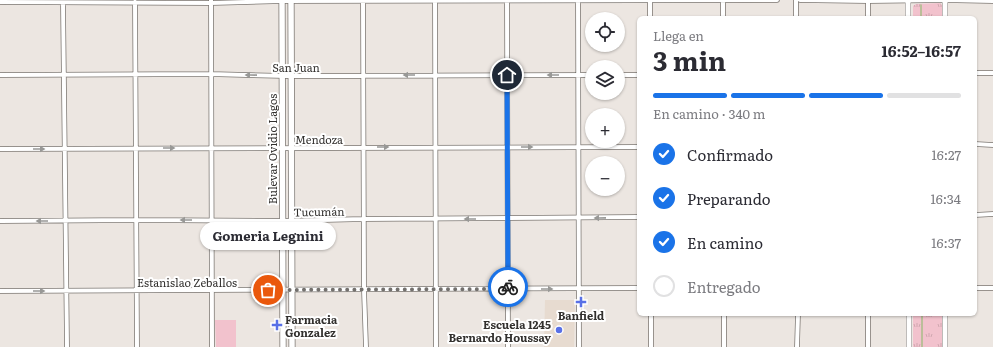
<!DOCTYPE html>
<html lang="es">
<meta charset="utf-8">
<style>
body{margin:0;font-family:Literata,serif;background:#f2f2f3;color:#2b2b33;height:100vh;display:flex;flex-direction:column;font-size:15px;white-space:nowrap}
*{box-sizing:border-box;margin:0}
p{font-size:13px;color:#7c7c81}
.icon{flex:none;width:22px;height:22px;fill:none;stroke:currentColor;stroke-width:2;stroke-linecap:round;stroke-linejoin:round}
.map{position:relative;flex:1;overflow:hidden}
.drawer{position:absolute;left:637px;top:16px;width:340px;height:300px;display:flex;flex-direction:column;background:#fff;border-radius:6px;box-shadow:0 1px 3px #0004}
.drawer>*{flex:none}
.tools{position:absolute;left:585px;top:12px;display:grid;gap:8px}
.tools a{display:grid;place-items:center;width:40px;height:40px;border-radius:50%;background:#fff;box-shadow:0 1px 3px #0004;font-size:20px}
.pin{position:absolute;display:grid;place-items:center;width:34px;height:34px;color:#fff;margin:-17px;border:2px solid #fff;border-radius:50%;box-shadow:0 1px 4px #0007}
.courier{position:absolute;display:grid;place-items:center;width:40px;height:40px;margin:-20px;border:3px solid #1a73e8;border-radius:50%;background:#fff;color:#222;box-shadow:0 1px 5px #0007}
.bubble{position:absolute;height:28px;border-radius:14px;background:#fff;box-shadow:0 1px 3px #0004;font-size:13px;font-weight:700;line-height:28px;text-align:center}
.summary em{font-style:normal;font-weight:700}
.summary div{display:flex;flex-direction:column-reverse}
.summary{display:flex;align-items:center;justify-content:space-between;height:68px;padding:0 16px}
h1{font-size:26px;font-weight:700;line-height:30px}
.bar{display:grid;grid-template-columns:repeat(4,1fr);gap:6px 4px;align-content:center;height:48px;padding:0 16px}
.bar i{height:5px;border-radius:3px;background:#e1e1e2}
.bar .selected{background:#1a73e8}
.bar p{grid-column:span 4}
ol{padding:0 16px;list-style:none}
li{display:flex;align-items:center;gap:12px;height:44px}
li p{margin-inline-start:auto}
li .icon{padding:4px;border-radius:50%;background:#1a73e8;color:#fff;stroke-width:4}
li:last-child{color:#7c7c81}
li i{width:22px;height:22px;border:2px solid #e1e1e2;border-radius:50%}
.map>svg:first-child{display:block}
.built{fill:#e7dbd0}
.grass{fill:url(#grass-tufts)}
.pitch{fill:#f2c2cd}
.lines{fill:none;stroke-linecap:round;stroke-linejoin:round}
.stream{stroke:#a9bd88;stroke-width:1.5}
.minor-casing{stroke:#7c7772;stroke-width:5.5}
.tertiary-casing{stroke:#7c7772;stroke-width:6}
.secondary-casing{stroke:#7c7772;stroke-width:7}
.minor{stroke:#fff;stroke-width:4}
.tertiary{stroke:#fff;stroke-width:5}
.secondary{stroke:#fff;stroke-width:5.5}
.oneway{fill:#989896}
.done{stroke:#73706d;stroke-width:4;stroke-dasharray:0 7.2}
.route{stroke:#1a73e8;stroke-width:5}
.poi-dot{fill:#5970e6;stroke:#fff;stroke-width:1.5}
.labels{text-anchor:middle;dominant-baseline:central;stroke-width:4;stroke-linejoin:round;paint-order:stroke}
.street-label{font-size:11px;fill:#32302e;stroke:#fff}
.poi-label{font-size:11px;font-weight:bold;fill:#32302e;stroke:#fff}
</style>
<div class="map">
<svg width="993" height="347" viewBox="0 0 993 347">
<defs>
<pattern id="grass-tufts" width="24" height="20" patternUnits="userSpaceOnUse"><rect width="24" height="20" fill="#f2c2cd"/><path d="M3 7l-1-3M5 7V3M7 7l1-3M15 17l-1-3M17 17v-4M19 17l1-3" fill="none" stroke="#d0a7b0"/></pattern>
</defs>
<rect width="100%" height="100%" fill="#ece6e1"/>
<path class="built" d="M545,300H575L574,347H544Z"/>
<path class="grass" d="M940,3L943,6V18H913V6L916,4Z
M913,314H944L943,347H913Z"/>
<path class="pitch" d="M215,320H236V347H216Z"/>
<g class="lines">
<path class="stream" d="M921,18V5
M922,314V347"/>
<defs>
<path id="minor" d="M211,0L212,347
M363,0L364,290L366,347
M435,0L436,347
M507,0L508,347
M578,0L579,347
M650,0V18
M723,0V18
M796,0V18
M800,0L868,1L945,0L993,1
M868,0V18
M0,2L211,3L282,1L777,0
M135,2L137,347
M63,3L67,347
M975,73H993
M0,75L210,74L287,76L592,75
M618,75H639
M975,144L993,145
M0,149L639,147
M975,215L993,214
M0,221L136,220L282,221L363,219L639,217
M975,288H993
M0,291L639,288
M651,314V347
M724,347V314
M797,347L798,314
M868,347V314"/>
<path id="tertiary" d="M908,0V18
M945,0V18
M909,314V347
M945,314V347"/>
<path id="secondary" d="M282,0L283,347
M291,0L292,347"/>
</defs>
<use href="#minor" class="minor-casing"/>
<use href="#tertiary" class="tertiary-casing"/>
<use href="#secondary" class="secondary-casing"/>
<use href="#minor" class="minor"/>
<use href="#tertiary" class="tertiary"/>
<use href="#secondary" class="secondary"/>
</g>
<defs><path id="oneway-solid" d="M-6-.8H1V-3.2L6.5 0L1 3.2V.8H-6Z"/></defs>
<g class="oneway">
<use href="#oneway-solid" transform="translate(251 75) rotate(-179)"/>
<use href="#oneway-solid" transform="translate(409 75) rotate(180)"/>
<use href="#oneway-solid" transform="translate(553 75) rotate(180)"/>
<use href="#oneway-solid" transform="translate(383 147)"/>
<use href="#oneway-solid" transform="translate(527 147)"/>
<use href="#oneway-solid" transform="translate(169 148)"/>
<use href="#oneway-solid" transform="translate(39 149)"/>
<use href="#oneway-solid" transform="translate(600 218) rotate(179)"/>
<use href="#oneway-solid" transform="translate(470 219) rotate(180)"/>
<use href="#oneway-solid" transform="translate(186 220) rotate(-180)"/>
<use href="#oneway-solid" transform="translate(42 221) rotate(180)"/>
<use href="#oneway-solid" transform="translate(547 289)"/>
<use href="#oneway-solid" transform="translate(39 291)"/>
</g>
<g class="lines">
<path class="done" d="M268,290L508,289V287"/>
<path class="route" d="M507,75L508,287"/>
</g>
<g class="poi-dot">
<path d="M579 296h4v4h4v4h-4v4h-4v-4h-4v-4h4z"/>
<path d="M275 319h4v4h4v4h-4v4h-4v-4h-4v-4h4z"/>
<circle cx="559" cy="330" r="4"/>
</g>
<g class="labels">
<g class="street-label">
<text x="296" y="67">San Juan</text>
<text x="319" y="139">Mendoza</text>
<text transform="translate(272 149) rotate(-90)">Bulevar Ovidio Lagos</text>
<text transform="translate(319 211) rotate(-1)">Tucumán</text>
<text x="187" y="282">Estanislao Zeballos</text>
</g>
<g class="poi-label">
<text x="581" y="315">Banfield</text>
<text x="285" y="319" text-anchor="start">Farmacia<tspan x="285" dy="13">Gonzalez</tspan></text>
<text x="551" y="324" text-anchor="end">Escuela 1245<tspan x="551" dy="13">Bernardo Houssay</tspan></text>
</g>
</g>
</svg>
<div class="tools">
<a><svg class="icon" aria-label="locate" viewBox="0 0 24 24"><circle cx="12" cy="12" r="6"/><path d="M12 2v4M12 18v4M2 12h4M18 12h4"/></svg></a>
<a><svg class="icon" aria-label="layers" viewBox="0 0 24 24"><path d="M12 4l9 5-9 5-9-5zM3 14l9 5 9-5"/></svg></a>
<a>+</a>
<a>−</a>
</div>
<div class="pin" style="left:268px;top:290px;background:#ea580c"><svg class="icon" aria-label="bag" viewBox="0 0 24 24"><path d="M5 8h14l-1 12H6zM9 8a3 3 0 0 1 6 0"/></svg></div>
<div class="pin" style="left:507px;top:75px;background:#1f2937"><svg class="icon" aria-label="home" viewBox="0 0 24 24"><path d="M3 11l9-7 9 7M6 9v11h12V9"/></svg></div>
<div class="courier" style="left:508px;top:287px"><svg class="icon" aria-label="bike" viewBox="0 0 24 24"><circle cx="6" cy="16" r="4"/><circle cx="18" cy="16" r="4"/><path d="M6 16l4-8h5l3 8M10 8l3 8H6M13 5h3"/></svg></div>
<div class="bubble" style="left:200px;top:222px;width:136px">Gomeria Legnini</div>
<section class="drawer">
<div class="summary"><div><h1>3 min</h1><p>Llega en</p></div><em>16:52–16:57</em></div>
<div class="bar"><i class="selected"></i><i class="selected"></i><i class="selected"></i><i></i><p>En camino · 340 m</p></div>
<ol>
<li><svg class="icon" aria-label="check" viewBox="0 0 24 24"><path d="M5 12l5 5 9-10"/></svg>Confirmado<p>16:27</p></li>
<li><svg class="icon" aria-label="check" viewBox="0 0 24 24"><path d="M5 12l5 5 9-10"/></svg>Preparando<p>16:34</p></li>
<li><svg class="icon" aria-label="check" viewBox="0 0 24 24"><path d="M5 12l5 5 9-10"/></svg>En camino<p>16:37</p></li>
<li><i></i>Entregado</li>
</ol>
</section>
</div>
